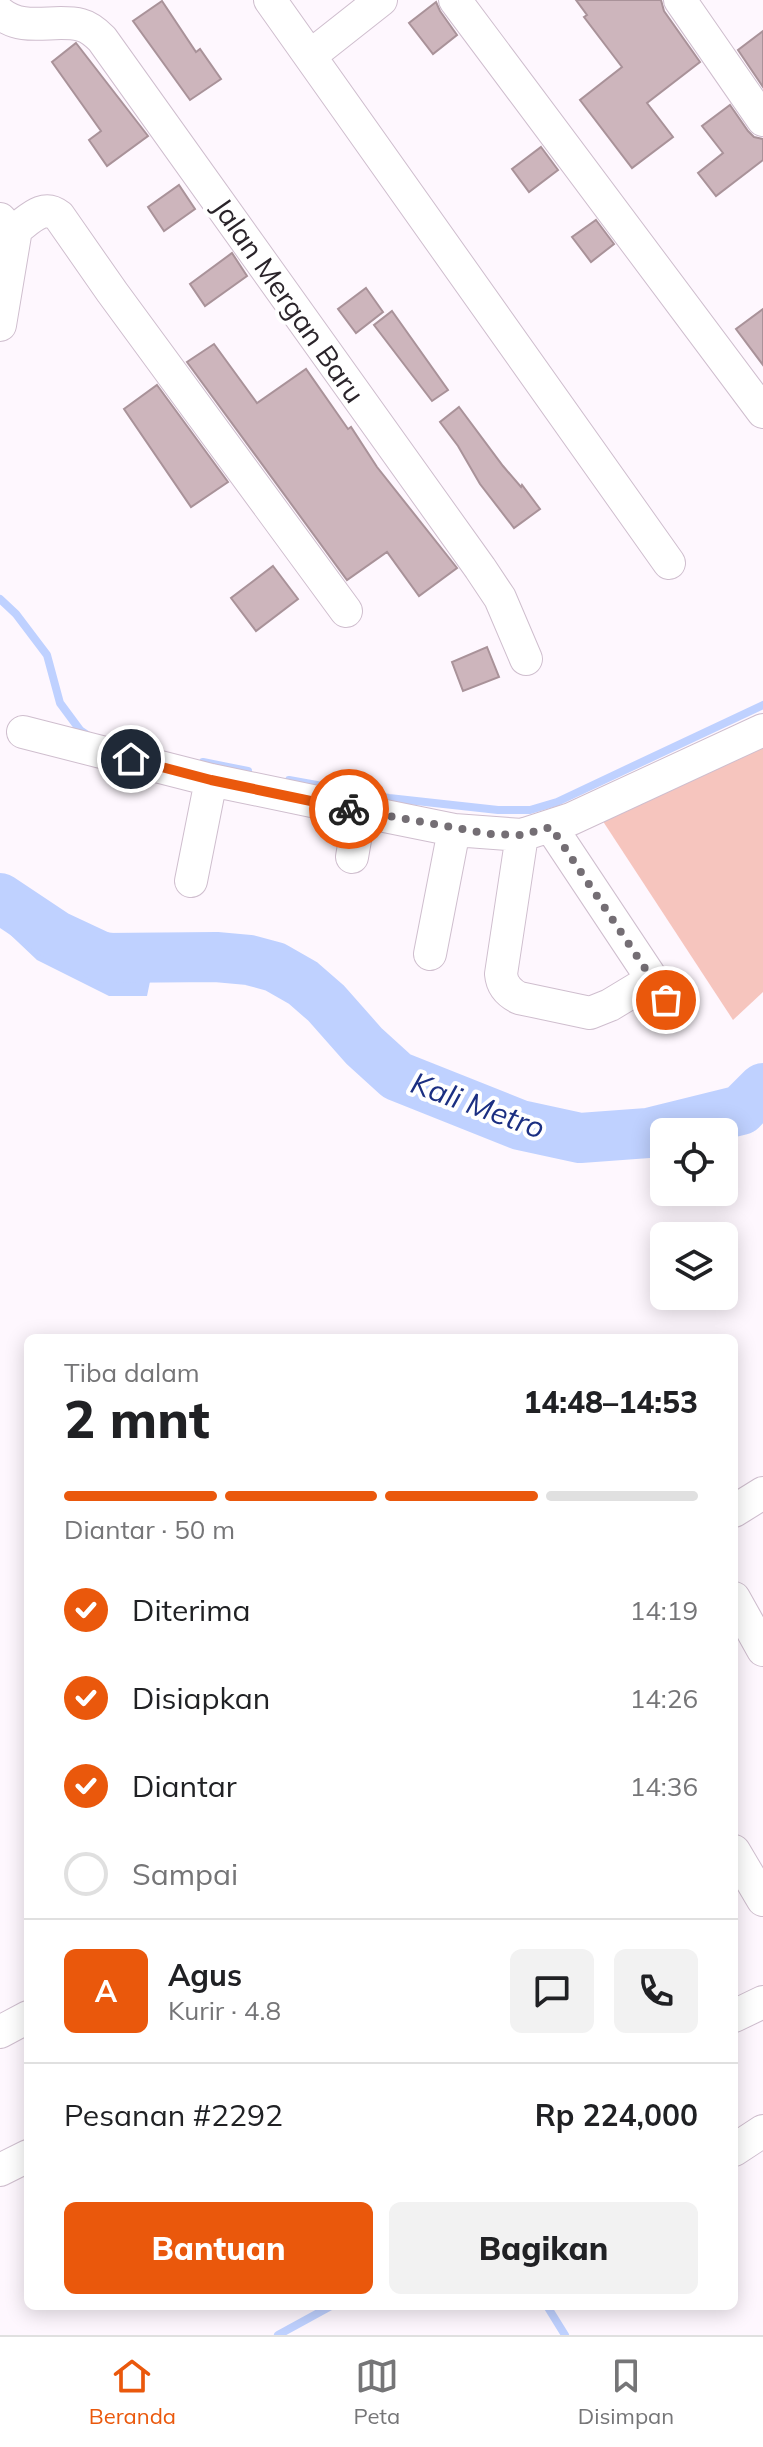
<!DOCTYPE html>
<html lang="id">
<meta charset="utf-8">
<style>
body{margin:0;font-family:Mulish,sans-serif;background:#f2f2f2;color:#202124;height:100vh;display:flex;flex-direction:column;font-size:30px;white-space:nowrap}
*{box-sizing:border-box;margin:0}
p{font-size:26px;color:#757577}
.icon{flex:none;width:44px;height:44px;fill:none;stroke:currentColor;stroke-width:2;stroke-linecap:round;stroke-linejoin:round}
.map{position:relative;flex:1;overflow:hidden}
.panel{position:absolute;left:24px;top:1334px;width:714px;height:976px;display:flex;flex-direction:column;background:#fff;border-radius:12px;box-shadow:0 4px 20px #0003}
.panel>*{flex:none}
.fabs{position:absolute;left:650px;top:1118px;display:grid;gap:16px}
.fabs a{display:grid;place-items:center;width:88px;height:88px;border-radius:12px;background:#fff;box-shadow:0 4px 20px #0003;font-size:40px}
.pin{position:absolute;display:grid;place-items:center;width:68px;height:68px;color:#fff;margin:-34px;border:4px solid #fff;border-radius:50%;box-shadow:0 2px 8px #0007}
.courier{position:absolute;display:grid;place-items:center;width:80px;height:80px;margin:-40px;border:6px solid #ea580c;border-radius:50%;background:#fff;color:#222;box-shadow:0 2px 10px #0007}
.summary em{font-style:normal;font-weight:800}
.summary div{display:flex;flex-direction:column-reverse}
.summary{display:flex;align-items:center;justify-content:space-between;height:136px;padding:0 40px}
h1{font-size:52px;font-weight:800;line-height:60px}
.bar{display:grid;grid-template-columns:repeat(4,1fr);gap:12px 8px;align-content:center;height:96px;padding:0 40px}
.bar i{height:10px;border-radius:6px;background:#e0e0e0}
.bar .selected{background:#ea580c}
.bar p{grid-column:span 4}
.line{display:flex;align-items:center;gap:20px;padding:0 40px;border-top:2px solid #e0e0e0}
.line div{flex:1}
.round{display:grid;place-items:center;flex:none;width:84px;height:84px;border-radius:12px;background:#f2f2f2}
ol{padding:0 40px;list-style:none}
li{display:flex;align-items:center;gap:24px;height:88px}
li p{margin-inline-start:auto}
li .icon{padding:8px;border-radius:50%;background:#ea580c;color:#fff;stroke-width:4}
li:last-child{color:#757577}
li i{width:44px;height:44px;border:4px solid #e0e0e0;border-radius:50%}
.action{display:flex;gap:16px;margin-top:auto;padding:16px 40px}
.action a{flex:1;height:92px;border-radius:12px;background:#ea580c;color:#fff;font-size:32px;font-weight:800;line-height:92px;text-align:center}
.action a+a{background:#f2f2f2;color:#202124}
.menu{display:flex;justify-content:space-around;align-items:center;height:112px;border-top:2px solid #e0e0e0;background:#fff;font-size:22px;color:#757577}
.menu a{display:grid;justify-items:center;gap:4px}
.menu .selected{color:#ea580c}
.map>svg:first-child{display:block}
.green{fill:#f6c5be}
.water{fill:#bfd1ff}
.lines{fill:none;stroke-linecap:round;stroke-linejoin:round}
.stream{stroke:#bfd1ff;stroke-width:8}
.river{stroke:#bfd1ff;stroke-width:50}
.building{fill:#cdb5bc;stroke:#a99299;stroke-width:2}
.minor-casing{stroke:#cfbece;stroke-width:34}
.minor{stroke:#fff;stroke-width:32}
.done{stroke:#746e74;stroke-width:8;stroke-dasharray:0 14.4}
.route{stroke:#ea580c;stroke-width:10}
.labels{text-anchor:middle;dominant-baseline:central;stroke-width:8;stroke-linejoin:round;paint-order:stroke}
.street-label{font-size:28px;fill:#2a242a;stroke:#fff}
.water-label{font-size:30px;font-style:italic;fill:#1b2f82;stroke:#fff}
</style>
<div class="map">
<svg width="763" height="2335" viewBox="0 0 763 2335">
<rect width="100%" height="100%" fill="#fef7fe"/>
<path class="green" d="M763,720V992L733,1020L591,803Z"/>
<path class="water" d="M0,878L95,931L159,938L147,996H109L37,960L0,925Z"/>
<g class="lines">
<path class="stream" d="M0,599L16,614L47,655L60,703L80,730L89,736
M203,762L248,771
M289,780L389,798L498,810H530L557,802L763,705
M547,2306L565,2335
M278,2335L331,2306"/>
<path class="river" d="M0,898L57,936L104,958L216,957L249,960L275,967L303,983L326,1003L364,1046L397,1076L520,1125L580,1138L648,1133L741,1110L763,1088"/>
</g>
<path class="building" d="M576,0H661L664,11L700,62L647,103L673,137L632,168L580,100L622,67L584,17L587,15Z
M162,1L196,52L200,49L221,79L190,100L133,21Z
M436,2L440,11L457,35L433,54L409,23Z
M763,31V87L738,50Z
M76,43L148,136L107,166L89,140L101,131L52,62Z
M730,105L748,131L754,137L763,139V160L716,196L698,173L723,153L702,126Z
M541,147L558,170L529,192L512,169Z
M179,185L195,209L164,231L148,207Z
M596,220L614,244L591,262L572,237Z
M232,253L247,276L205,306L190,284Z
M366,288L383,312L356,333L338,309Z
M763,309V365L736,329Z
M392,311L448,390L432,401L374,325Z
M214,344L257,403L306,369L348,429L351,427L377,467L457,568L419,596L387,552L347,580L187,362Z
M157,385L228,482L191,507L124,409Z
M459,407L503,466L521,487L522,485L540,509L514,528L480,484L458,446L440,422Z
M273,566L298,599L256,631L231,598Z
M487,647L499,677L463,691L452,662Z"/>
<g class="lines">
<defs>
<path id="minor" d="M270,0L669,563
M455,0L763,412
M680,0L763,120
M0,13C24,33 54,18 81,25C89,27 96,33 102,39L480,568L500,598L526,659
M310,56L381,0
M0,219L10,230L16,229C29,220 43,203 59,216L112,292L346,611
M0,325L16,229
M23,732L211,780L360,811L454,830L522,835L571,819L763,730
M551,827L666,1000
M522,835L501,974C502,985 509,993 519,998L590,1013L610,1005L653,979
M352,857L360,811
M191,881L211,780
M430,954L454,830
M734,1511L763,1493
M734,1598L763,1650
M734,1851L763,1900
M734,2016L763,2002
M0,2032L28,2017
M734,2150L763,2131
M0,2170L28,2156"/>
</defs>
<use href="#minor" class="minor-casing"/>
<use href="#minor" class="minor"/>
</g>
<g class="lines">
<path class="done" d="M349,809L490,834L522,835L551,827L666,1000"/>
<path class="route" d="M131,759L211,780L349,809"/>
</g>
<g class="labels">
<g class="street-label">
<text transform="translate(289 300) rotate(55)">Jalan Mergan Baru</text>
</g>
<g class="water-label">
<text transform="translate(478 1105) rotate(20)">Kali Metro</text>
</g>
</g>
</svg>
<div class="fabs">
<a><svg class="icon" aria-label="locate" viewBox="0 0 24 24"><circle cx="12" cy="12" r="6"/><path d="M12 2v4M12 18v4M2 12h4M18 12h4"/></svg></a>
<a><svg class="icon" aria-label="layers" viewBox="0 0 24 24"><path d="M12 4l9 5-9 5-9-5zM3 14l9 5 9-5"/></svg></a>
</div>
<div class="pin" style="left:666px;top:1000px;background:#ea580c"><svg class="icon" aria-label="bag" viewBox="0 0 24 24"><path d="M5 8h14l-1 12H6zM9 8a3 3 0 0 1 6 0"/></svg></div>
<div class="pin" style="left:131px;top:759px;background:#1f2937"><svg class="icon" aria-label="home" viewBox="0 0 24 24"><path d="M3 11l9-7 9 7M6 9v11h12V9"/></svg></div>
<div class="courier" style="left:349px;top:809px"><svg class="icon" aria-label="bike" viewBox="0 0 24 24"><circle cx="6" cy="16" r="4"/><circle cx="18" cy="16" r="4"/><path d="M6 16l4-8h5l3 8M10 8l3 8H6M13 5h3"/></svg></div>
<section class="panel">
<div class="summary"><div><h1>2 mnt</h1><p>Tiba dalam</p></div><em>14:48–14:53</em></div>
<div class="bar"><i class="selected"></i><i class="selected"></i><i class="selected"></i><i></i><p>Diantar · 50 m</p></div>
<ol>
<li><svg class="icon" aria-label="check" viewBox="0 0 24 24"><path d="M5 12l5 5 9-10"/></svg>Diterima<p>14:19</p></li>
<li><svg class="icon" aria-label="check" viewBox="0 0 24 24"><path d="M5 12l5 5 9-10"/></svg>Disiapkan<p>14:26</p></li>
<li><svg class="icon" aria-label="check" viewBox="0 0 24 24"><path d="M5 12l5 5 9-10"/></svg>Diantar<p>14:36</p></li>
<li><i></i>Sampai</li>
</ol>
<div class="line" style="height:144px"><b class="round" style="background:#ea580c;color:#fff">A</b><div><b>Agus</b><p>Kurir · 4.8</p></div><a class="round"><svg class="icon" aria-label="chat" viewBox="0 0 24 24"><path d="M4 5h16v11H9l-5 4z"/></svg></a><a class="round"><svg class="icon" aria-label="phone" viewBox="0 0 24 24"><path d="M5 4h4l2 5-3 2q2 4 5 5l2-3 5 2v4C11 20 4 13 5 4z"/></svg></a></div>
<div class="line" style="height:104px"><div>Pesanan #2292</div><b>Rp 224,000</b></div>
<div class="action"><a>Bantuan</a><a>Bagikan</a></div>
</section>
</div>
<nav class="menu">
<a class="selected"><svg class="icon" aria-label="home" viewBox="0 0 24 24"><path d="M3 11l9-7 9 7M6 9v11h12V9"/></svg>Beranda</a>
<a><svg class="icon" aria-label="map" viewBox="0 0 24 24"><path d="M3 6l6-2 6 2 6-2v14l-6 2-6-2-6 2zM9 4v14M15 6v14"/></svg>Peta</a>
<a><svg class="icon" aria-label="saved" viewBox="0 0 24 24"><path d="M7 4h10v16l-5-4-5 4z"/></svg>Disimpan</a>
</nav>
